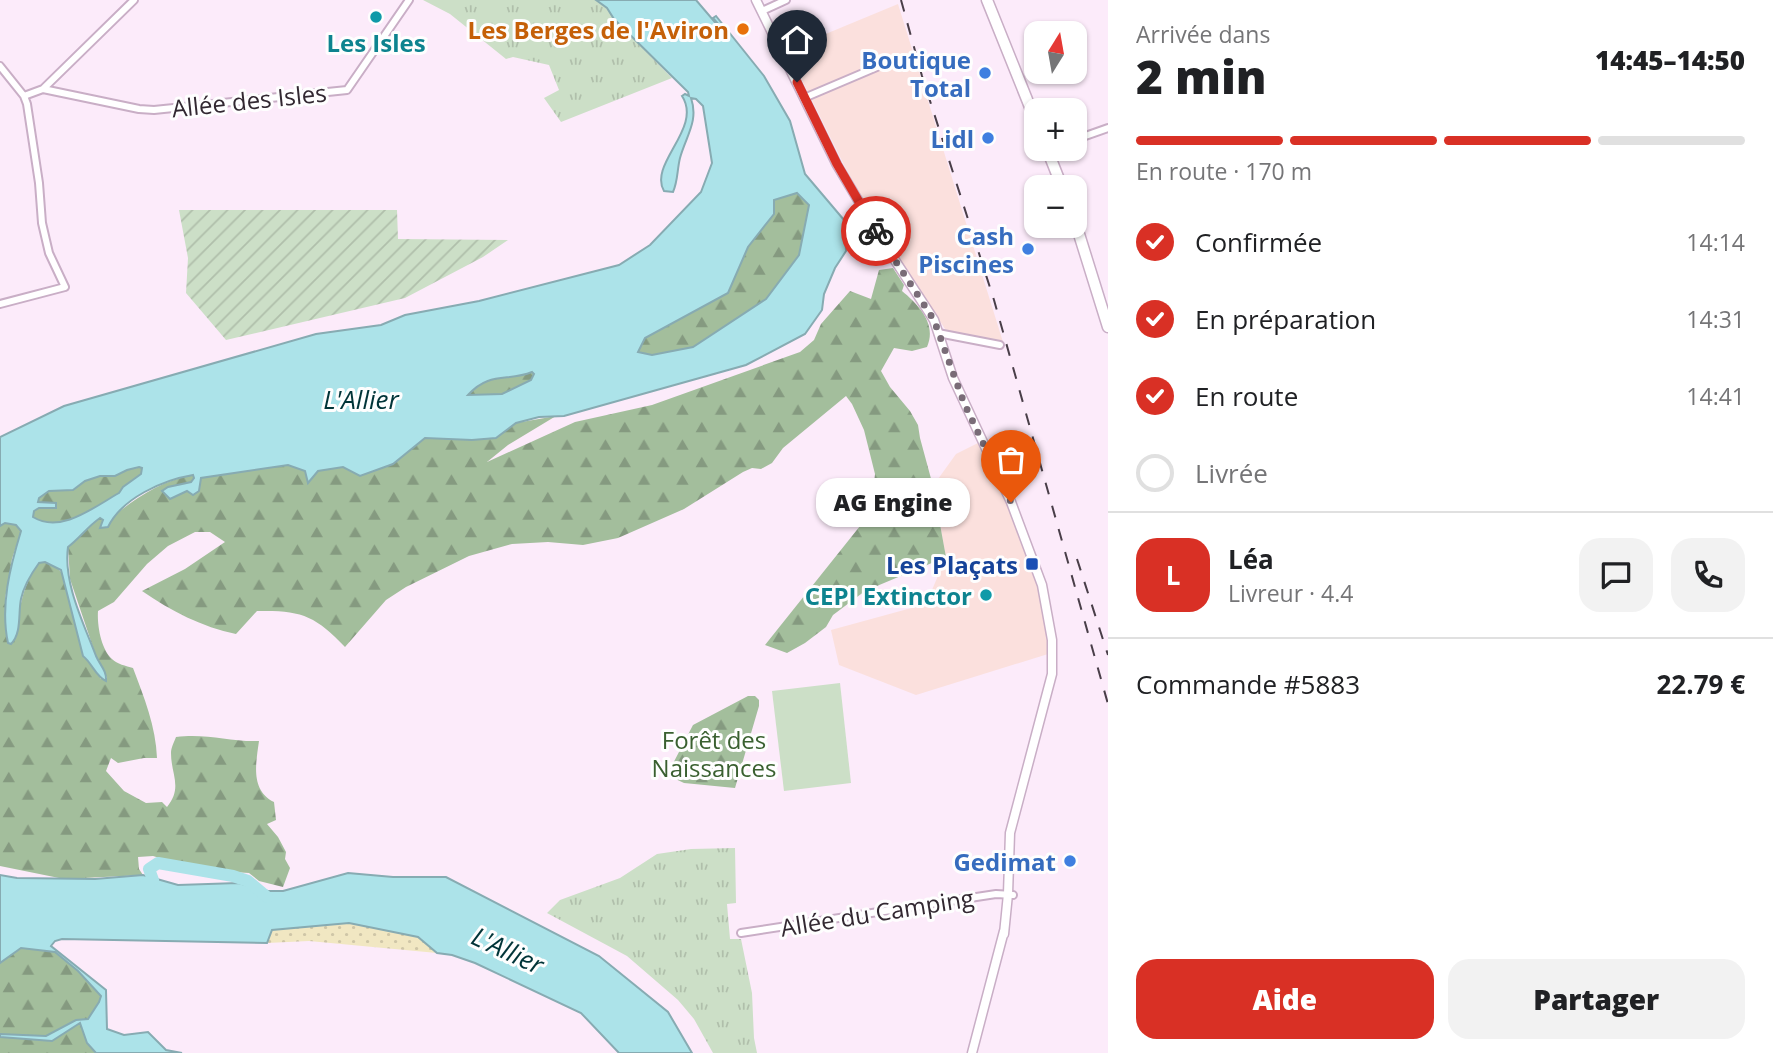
<!DOCTYPE html>
<html lang="fr">
<meta charset="utf-8">
<style>
body{margin:0;font-family:"Open Sans",sans-serif;background:#f2f2f2;color:#202124;height:100vh;display:flex;flex-direction:column;font-size:26px;white-space:nowrap}
*{box-sizing:border-box;margin:0}
p{font-size:23px;color:#757577}
.icon{flex:none;width:38px;height:38px;fill:none;stroke:currentColor;stroke-width:2;stroke-linecap:round;stroke-linejoin:round}
.map{position:relative;flex:1;overflow:hidden}
.details{display:flex;flex-direction:column;background:#fff;width:665px}
.details>*{flex:none}
.needle{width:46px;rotate:11deg}
.controls{position:absolute;left:1024px;top:21px;display:grid;gap:14px}
.controls a{display:grid;place-items:center;width:63px;height:63px;border-radius:14px;background:#fff;box-shadow:0 2px 5px #0004;font-size:35px}
.pin{position:absolute;display:grid;place-items:center;width:60px;height:60px;color:#fff;margin:-72px -30px;border-radius:50% 50% 50% 0;rotate:-45deg;box-shadow:0 0 7px #0007}
.pin .icon{rotate:45deg}
.courier{position:absolute;display:grid;place-items:center;width:70px;height:70px;margin:-35px;border:5px solid #d93025;border-radius:50%;background:#fff;color:#222;box-shadow:0 2px 9px #0007}
.bubble{position:absolute;height:49px;border-radius:21px;background:#fff;box-shadow:0 2px 5px #0004;font-size:23px;font-weight:800;line-height:49px;text-align:center}
.summary em{font-style:normal;font-weight:800}
.summary div{display:flex;flex-direction:column-reverse}
.summary{display:flex;align-items:center;justify-content:space-between;height:119px;padding:0 28px}
h1{font-size:46px;font-weight:800;line-height:52px}
.bar{display:grid;grid-template-columns:repeat(4,1fr);gap:10px 7px;align-content:center;height:84px;padding:0 28px}
.bar i{height:9px;border-radius:5px;background:#e0e0e0}
.bar .selected{background:#d93025}
.bar p{grid-column:span 4}
.line{display:flex;align-items:center;gap:18px;padding:0 28px;border-top:2px solid #e0e0e0}
.line div{flex:1}
.round{display:grid;place-items:center;flex:none;width:74px;height:74px;border-radius:21px;background:#f2f2f2}
ol{padding:0 28px;list-style:none}
li{display:flex;align-items:center;gap:21px;height:77px}
li p{margin-inline-start:auto}
li .icon{padding:7px;border-radius:50%;background:#d93025;color:#fff;stroke-width:4}
li:last-child{color:#757577}
li i{width:38px;height:38px;border:4px solid #e0e0e0;border-radius:50%}
.primary-button{display:flex;gap:14px;margin-top:auto;padding:14px 28px}
.primary-button a{flex:1;height:80px;border-radius:21px;background:#d93025;color:#fff;font-size:28px;font-weight:800;line-height:80px;text-align:center}
.primary-button a+a{background:#f2f2f2;color:#202124}
main{display:flex;flex:1;min-height:0}
.map>svg:first-child{display:block}
.industrial{fill:#fbe0dd}
.forest{fill:url(#forest-firs)}
.sand{fill:url(#sand-dots)}
.park{fill:url(#park-tufts)}
.garden{fill:url(#garden-furrows)}
.pitch{fill:#ccdfc7}
.water{fill:#ace3e9;stroke:#87abb2;stroke-width:2;fill-rule:evenodd}
.lines{fill:none;stroke-linecap:round;stroke-linejoin:round}
.river{stroke:#ace3e9;stroke-width:12}
.minor-casing{stroke:#c9aec6;stroke-width:10}
.tertiary-casing{stroke:#c9aec6;stroke-width:11}
.primary-casing{stroke:#c9aec6;stroke-width:13}
.minor{stroke:#fff;stroke-width:6}
.tertiary{stroke:#fff;stroke-width:8}
.primary{stroke:#fff;stroke-width:10}
.rail{stroke:#493e48;stroke-width:2;stroke-dasharray:12 12;stroke-linecap:butt}
.done{stroke:#796c77;stroke-width:7;stroke-dasharray:0 12.6}
.route{stroke:#d93025;stroke-width:9}
.culture-dot{fill:#0f9aa8;stroke:#fefefe;stroke-width:2.5}
.food-dot{fill:#e8710a;stroke:#fefefe;stroke-width:2.5}
.shop-dot{fill:#3f7fe0;stroke:#fefefe;stroke-width:2.5}
.transit-dot{fill:#1a4fb4;stroke:#fefefe;stroke-width:2.5}
.labels{text-anchor:middle;dominant-baseline:central;stroke-width:6;stroke-linejoin:round;paint-order:stroke}
.food-label{font-size:24px;font-weight:bold;fill:#c56008;stroke:#fefefe;text-anchor:end}
.culture-label{font-size:24px;font-weight:bold;fill:#0d838f;stroke:#fefefe}
.shop-label{font-size:24px;font-weight:bold;fill:#366cbe;stroke:#fefefe;text-anchor:end}
.street-label{font-size:24px;fill:#322831;stroke:#fefefe}
.transit-label{font-size:24px;font-weight:bold;fill:#164399;stroke:#fefefe;text-anchor:end}
.park-label{font-size:24px;fill:#3a6030;stroke:#fefefe}
.water-label{font-size:26px;font-style:italic;fill:#003438;stroke:#fefefe}
</style>
<main>
<div class="map">
<svg width="1108" height="1053" viewBox="0 0 1108 1053">
<defs>
<pattern id="forest-firs" width="22" height="20" patternUnits="userSpaceOnUse" patternTransform="scale(1.75)"><rect width="22" height="20" fill="#a3be9c"/><path d="M5 1l3.5 6h-7zM16 11l3.5 6h-7z" fill="#859a80"/></pattern>
<pattern id="sand-dots" width="8" height="8" patternUnits="userSpaceOnUse" patternTransform="scale(1.75)"><rect width="8" height="8" fill="#f1e7c2"/><path d="M2 2h.1M6 6h.1" fill="none" stroke="#cfc6a7" stroke-width="1.8" stroke-linecap="round"/></pattern>
<pattern id="park-tufts" width="24" height="20" patternUnits="userSpaceOnUse" patternTransform="scale(1.75)"><rect width="24" height="20" fill="#ccdfc7"/><path d="M3 7l-1-3M5 7V3M7 7l1-3M15 17l-1-3M17 17v-4M19 17l1-3" fill="none" stroke="#b0bfab"/></pattern>
<pattern id="garden-furrows" width="10" height="10" patternUnits="userSpaceOnUse" patternTransform="scale(1.75)"><rect width="10" height="10" fill="#ccdfc7"/><path d="M-1 1l2-2M0 10L10 0M9 11l2-2" fill="none" stroke="#b0bfab"/></pattern>
</defs>
<rect width="100%" height="100%" fill="#fcebfa"/>
<path class="industrial" d="M898,4L1003,342L947,332L876,223L845,167L787,50Z
M978,443L1024,540L1045,611L1048,654L916,695L839,665L831,630L926,604L946,557L933,486L956,454Z"/>
<path class="forest" d="M798,192L809,205L799,255L766,299L693,347L652,355L638,352L645,338L728,293L748,247L774,214V200Z
M893,268L904,285L902,291C919,305 937,324 927,347L912,351L894,348L881,371L890,387L910,411L918,425L920,438L933,486L946,557L865,591L833,615L826,627L805,643L787,653L765,645L864,521L873,492L875,474L864,430L852,404L846,396L783,448L772,463L761,469L752,468L743,472L684,509L618,538L583,545L548,542L512,544L469,556L406,587L386,600L345,647C315,615 300,610 257,611L236,634C202,627 171,611 142,591L185,569L225,542L210,532H195L168,546L147,564L114,602L98,611C97,625 101,649 112,659C117,664 126,666 133,668C144,697 156,727 157,758H144L118,763L111,758L106,771L124,791L146,803L162,802L167,807C183,787 171,775 171,753C171,748 174,742 176,737C207,733 229,742 259,741C256,763 250,790 274,802L276,820L267,824L278,837L286,852L285,859L290,868L283,887L259,881L249,873L218,871L186,866L153,856L138,857L139,869L143,875L64,879L0,866V526L5,523L17,525L21,531L12,559L5,599L6,634L16,637C20,607 21,588 39,563C48,561 60,568 64,576L83,656L90,661L101,679L107,678L97,659L70,579L68,547C81,538 87,527 100,518L103,519L100,528C128,503 157,481 194,475V478L191,482L169,487L200,482L201,478L288,465L305,471L343,467L360,475L393,464L425,438H496L516,423L556,416L508,445L487,462L575,422L652,405L800,352L814,340L821,324L850,291L871,299L879,270Z
M532,372L534,374L531,380L502,394L467,396C479,385 492,376 509,376C518,375 523,376 532,372Z
M142,467L141,474L123,487L120,493C95,507 62,534 33,517L34,511L41,504L38,503L39,498L49,491L73,490L85,481L100,476H115L127,470Z
M748,696H755L759,700V706L735,788L684,783L667,775L693,725Z
M21,948L55,952L78,971L101,996L100,1002L88,1019L76,1020L46,1036L0,1034V963Z
M80,1023L87,1043L96,1053H0V1037L52,1041Z"/>
<path class="sand" d="M349,923L418,937L437,953L309,941L267,943L272,930Z"/>
<path class="park" d="M423,0H596L607,8L614,19L672,78L561,122L544,98L559,90L549,65L513,57L506,59L450,14Z
M735,848L736,903L727,904L730,939H741L752,993L754,1038L757,1053H713L694,1019L678,1000L627,956L547,913L560,900L620,878L657,854L691,849Z"/>
<path class="garden" d="M179,210H397L398,239L508,240L483,257L405,298L226,340L186,293L188,258Z"/>
<path class="pitch" d="M840,683L851,783L784,791L772,691Z"/>
<path class="water" d="M596,0H696L725,34L726,33L713,18L716,16L764,76L790,121L805,174L844,220L846,251L835,268L824,294L822,310L805,334L746,365L564,416L539,417L516,423L496,438L472,440L425,438L393,464L360,476L343,467L318,471L308,483L305,471L288,465L201,478L199,491L193,495L187,491L170,499L162,491L168,487L191,482L194,478L193,475C163,480 122,498 108,527L100,528L103,520L100,518C87,527 80,538 68,547C63,583 84,624 96,656C100,665 107,671 106,681C96,677 92,663 83,656L61,570L45,562L39,563C31,574 24,585 21,599C18,613 22,633 11,644L8,643C0,606 10,567 21,531L16,525L5,523L0,526V437L64,406L316,334L381,325L405,315L479,301L619,265L650,245L701,192L712,163L703,106L696,99L691,98C699,121 686,136 680,158C677,170 678,181 673,192L664,191C648,164 703,128 682,96L685,94L689,96L688,92L614,19L607,8ZM797,193L809,205L799,255L766,299L693,347L652,355L638,352L645,338L728,293L748,247L774,214V200ZM532,372L534,374L531,380L502,394L468,395C490,371 507,382 532,372ZM139,467L142,468L141,474L123,487L119,493C94,507 61,534 33,517L34,511L39,508H56V503L38,502L39,498L49,491L73,490L85,481L100,476H115L127,470Z
M348,873L393,877H446L599,956L668,1012L692,1053H619L581,1013L475,963L452,955L437,953L418,937L349,923L272,930L267,943L62,939L55,941L51,946L106,990L107,1029L124,1035L148,1032L166,1050L182,1053H96L87,1043L80,1023L52,1041L0,1037V1034L46,1036L76,1020L88,1019L99,1002L101,996L78,971L55,952L21,948L0,963V875L17,878L95,879L143,875L178,885L238,883L268,891H283Z"/>
<g class="lines">
<path class="river" d="M142,887L153,880L149,869L158,863L233,876L248,881L267,897"/>
<defs>
<path id="minor" d="M762,11L786,0
M0,66L24,96L27,104L39,183L42,223L49,253L65,287L0,304
M43,89L139,109L154,110L347,90L409,0
M24,96L43,89L134,0
M804,98L877,67
M1074,140L1108,128
M938,333L1000,345
M741,933L996,894L1013,895"/>
<path id="tertiary" d="M756,0L837,165L883,242L934,320L953,378L1011,502L1042,585L1052,640V674L1010,833L1008,894L1004,934
M972,1053L1004,931"/>
<path id="primary" d="M987,0L1036,122
M1047,149L1062,187
M1074,218L1108,327"/>
</defs>
<use href="#minor" class="minor-casing"/>
<use href="#tertiary" class="tertiary-casing"/>
<use href="#primary" class="primary-casing"/>
<use href="#minor" class="minor"/>
<use href="#tertiary" class="tertiary"/>
<use href="#primary" class="primary"/>
<path class="rail" d="M901,0L922,76L994,300L1108,704
M1077,559L1108,655"/>
</g>
<g class="lines">
<path class="done" d="M876,231L934,320L964,403L1011,502"/>
<path class="route" d="M797,82L837,164L876,231"/>
</g>
<g class="culture-dot">
<circle cx="376" cy="17" r="7"/>
<circle cx="986" cy="595" r="7"/>
</g>
<circle class="food-dot" cx="743" cy="29" r="7"/>
<g class="shop-dot">
<circle cx="985" cy="73" r="7"/>
<circle cx="988" cy="138" r="7"/>
<circle cx="1028" cy="249" r="7"/>
<circle cx="1070" cy="861" r="7"/>
</g>
<rect class="transit-dot" x="1025" y="557" width="14" height="14" rx="3.5"/>
<g class="labels">
<g class="food-label">
<text x="729" y="29">Les Berges de l'Aviron</text>
</g>
<g class="culture-label">
<text x="376" y="42">Les Isles</text>
<text x="972" y="595" text-anchor="end">CEPI Extinctor</text>
</g>
<g class="shop-label">
<text x="971" y="59">Boutique<tspan x="971" dy="28">Total</tspan></text>
<text x="974" y="138">Lidl</text>
<text x="1014" y="235">Cash<tspan x="1014" dy="28">Piscines</tspan></text>
<text x="1056" y="861">Gedimat</text>
</g>
<g class="street-label">
<text transform="translate(249 100) rotate(-6)">Allée des Isles</text>
<text transform="translate(877 912) rotate(-9)">Allée du Camping</text>
</g>
<g class="transit-label">
<text x="1018" y="564">Les Plaçats</text>
</g>
<g class="park-label">
<text x="714" y="739">Forêt des<tspan x="714" dy="28">Naissances</tspan></text>
</g>
<g class="water-label">
<text x="361" y="399">L'Allier</text>
<text transform="translate(508 950) rotate(25)">L'Allier</text>
</g>
</g>
</svg>
<div class="controls">
<a><svg class="needle" viewBox="-14 -14 28 28"><path d="M0-13l5 13h-10z" fill="#e53935"/><path d="M0 13l5-13h-10z" fill="#757577"/></svg></a>
<a>+</a>
<a>−</a>
</div>
<div class="pin" style="left:1011px;top:502px;background:#ea580c"><svg class="icon" aria-label="bag" viewBox="0 0 24 24"><path d="M5 8h14l-1 12H6zM9 8a3 3 0 0 1 6 0"/></svg></div>
<div class="pin" style="left:797px;top:82px;background:#1f2937"><svg class="icon" aria-label="home" viewBox="0 0 24 24"><path d="M3 11l9-7 9 7M6 9v11h12V9"/></svg></div>
<div class="courier" style="left:876px;top:231px"><svg class="icon" aria-label="bike" viewBox="0 0 24 24"><circle cx="6" cy="16" r="4"/><circle cx="18" cy="16" r="4"/><path d="M6 16l4-8h5l3 8M10 8l3 8H6M13 5h3"/></svg></div>
<div class="bubble" style="left:816px;top:478px;width:154px">AG Engine</div>
</div>
<section class="details">
<div class="summary"><div><h1>2 min</h1><p>Arrivée dans</p></div><em>14:45–14:50</em></div>
<div class="bar"><i class="selected"></i><i class="selected"></i><i class="selected"></i><i></i><p>En route · 170 m</p></div>
<ol>
<li><svg class="icon" aria-label="check" viewBox="0 0 24 24"><path d="M5 12l5 5 9-10"/></svg>Confirmée<p>14:14</p></li>
<li><svg class="icon" aria-label="check" viewBox="0 0 24 24"><path d="M5 12l5 5 9-10"/></svg>En préparation<p>14:31</p></li>
<li><svg class="icon" aria-label="check" viewBox="0 0 24 24"><path d="M5 12l5 5 9-10"/></svg>En route<p>14:41</p></li>
<li><i></i>Livrée</li>
</ol>
<div class="line" style="height:126px"><b class="round" style="background:#d93025;color:#fff">L</b><div><b>Léa</b><p>Livreur · 4.4</p></div><a class="round"><svg class="icon" aria-label="chat" viewBox="0 0 24 24"><path d="M4 5h16v11H9l-5 4z"/></svg></a><a class="round"><svg class="icon" aria-label="phone" viewBox="0 0 24 24"><path d="M5 4h4l2 5-3 2q2 4 5 5l2-3 5 2v4C11 20 4 13 5 4z"/></svg></a></div>
<div class="line" style="height:91px"><div>Commande #5883</div><b>22.79 €</b></div>
<div class="primary-button"><a>Aide</a><a>Partager</a></div>
</section>
</main>
